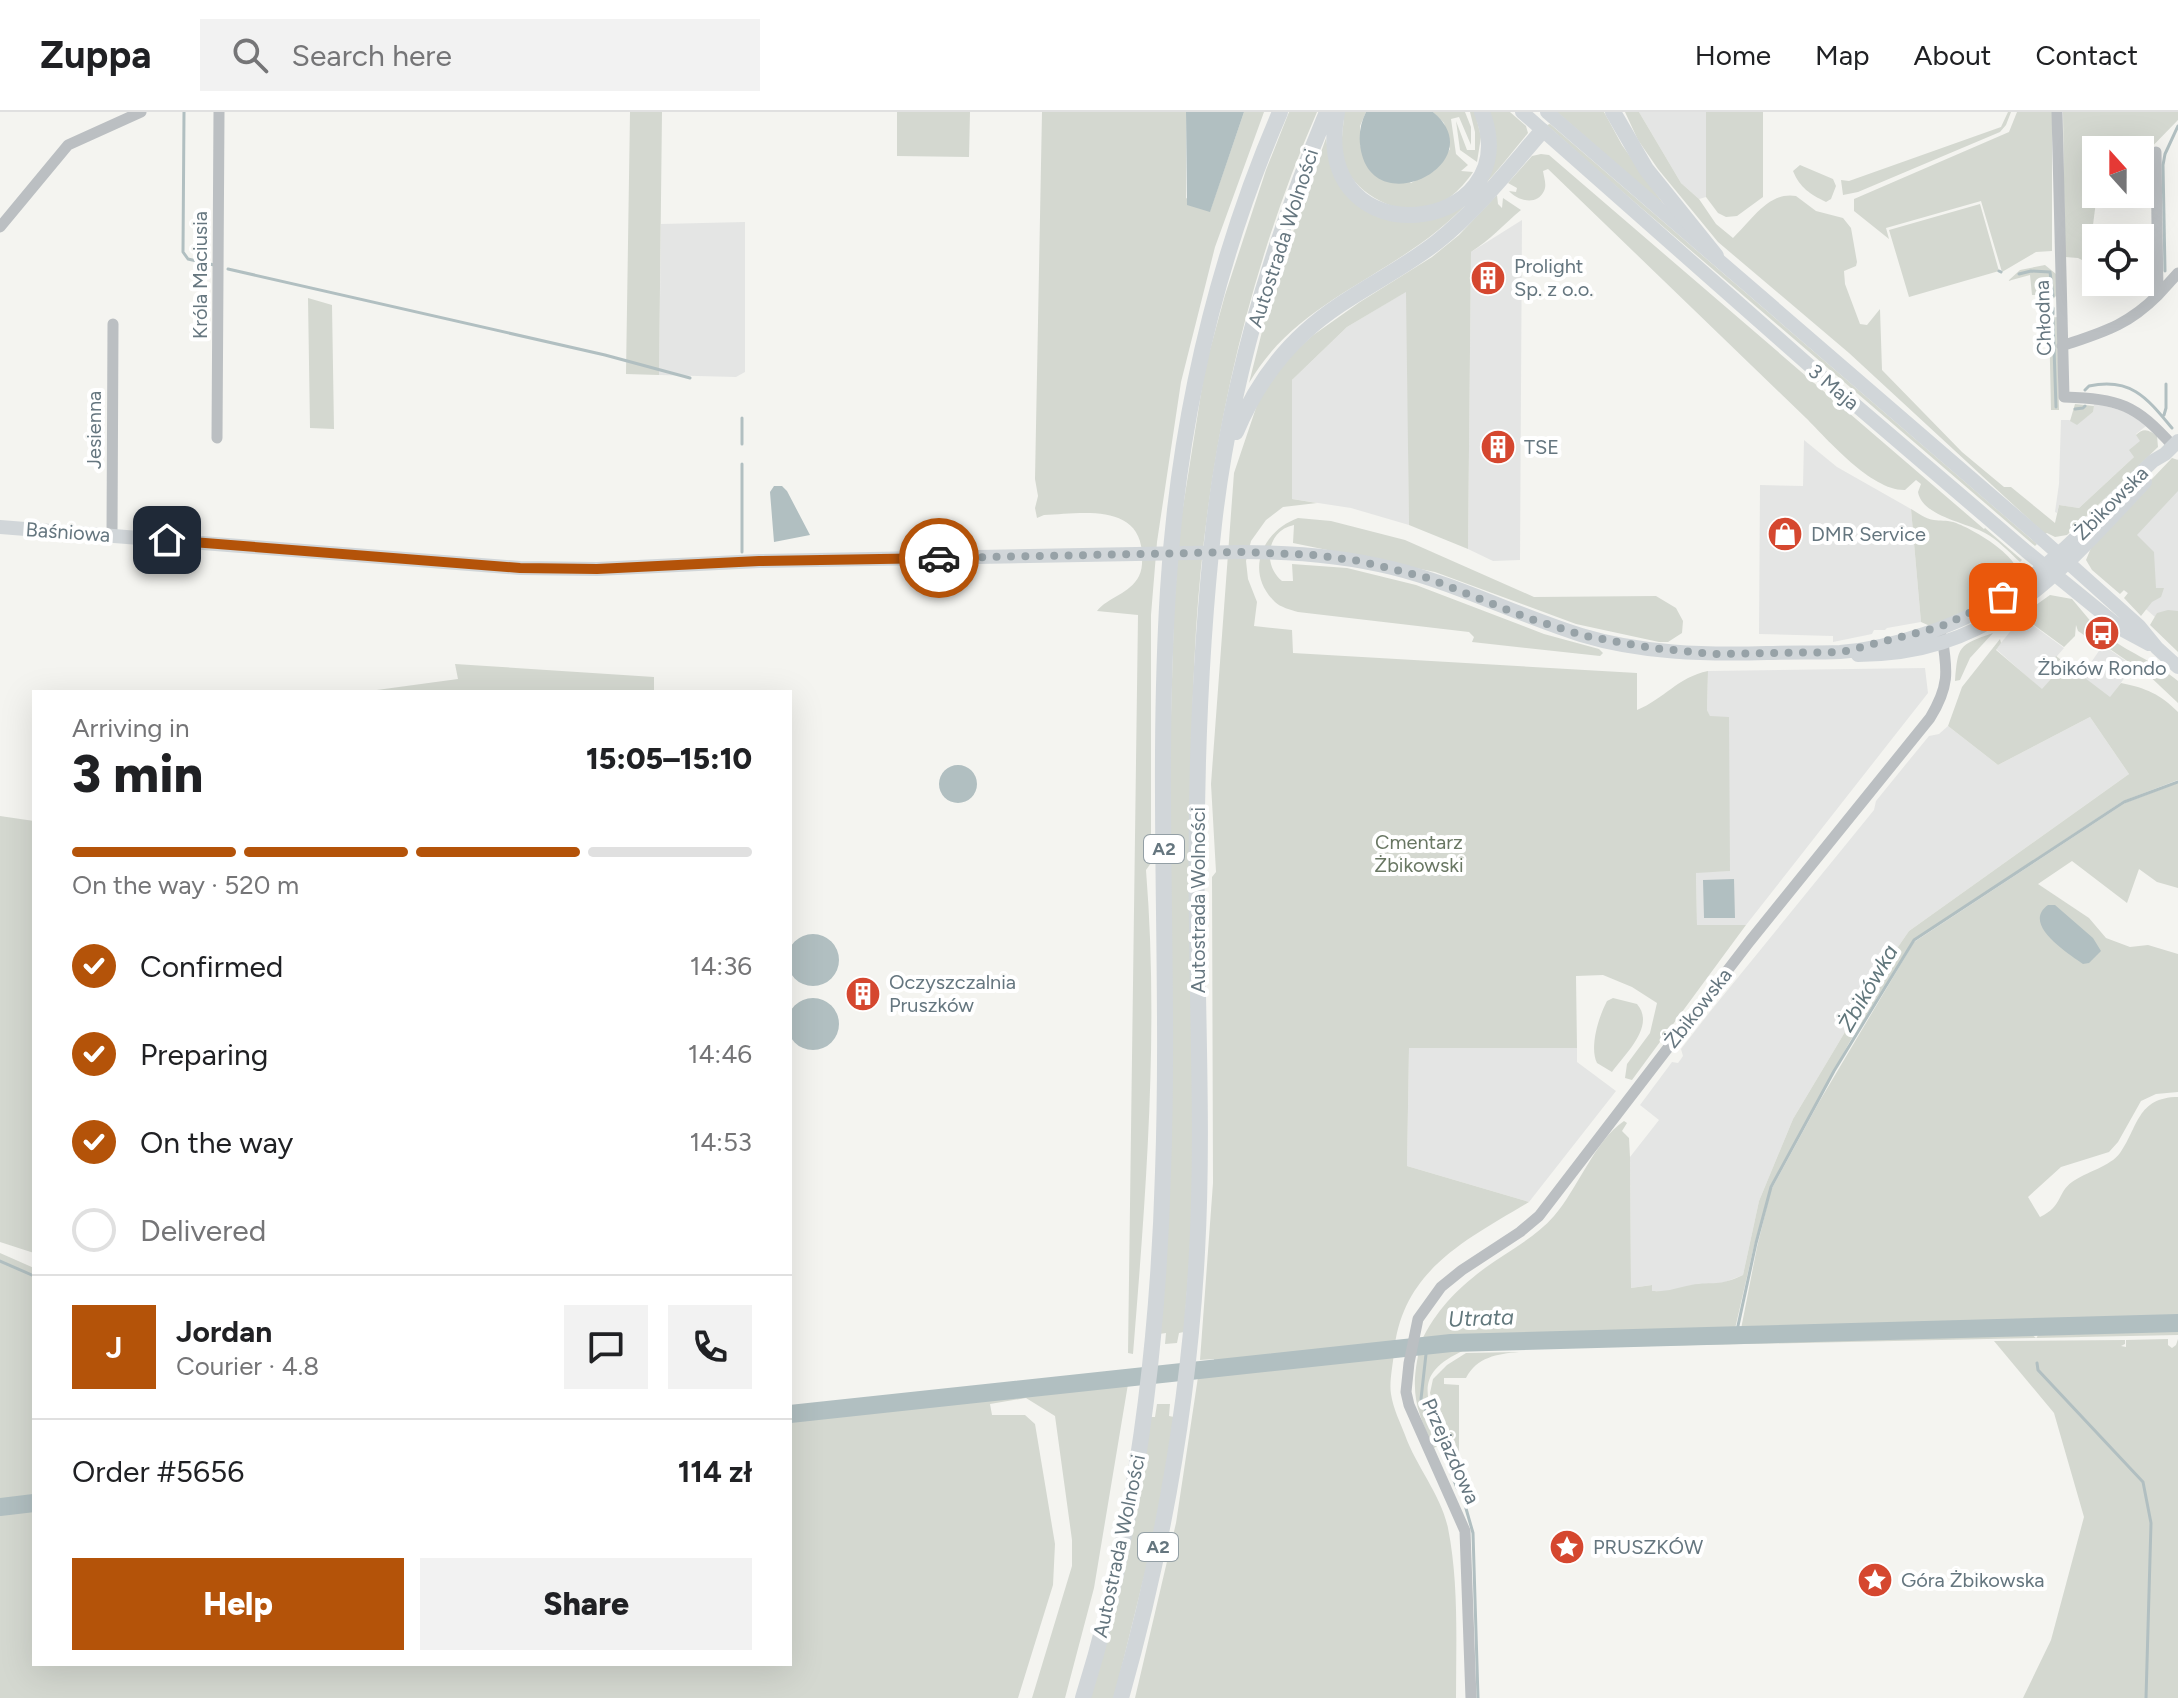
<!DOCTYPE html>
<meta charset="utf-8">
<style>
body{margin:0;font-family:Figtree,sans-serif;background:#f2f2f2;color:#202124;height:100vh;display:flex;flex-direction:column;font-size:30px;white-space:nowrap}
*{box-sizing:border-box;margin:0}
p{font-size:26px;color:#757577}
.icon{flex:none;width:44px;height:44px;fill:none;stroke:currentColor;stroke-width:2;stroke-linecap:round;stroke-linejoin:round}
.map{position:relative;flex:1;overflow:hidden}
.side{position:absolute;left:32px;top:578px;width:760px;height:976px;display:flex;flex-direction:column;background:#fff;border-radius:0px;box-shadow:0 8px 32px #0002}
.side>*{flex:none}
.needle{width:52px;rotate:339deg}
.fabs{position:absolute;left:2082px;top:24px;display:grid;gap:16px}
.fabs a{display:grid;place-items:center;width:72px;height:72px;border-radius:0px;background:#fff;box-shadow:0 8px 32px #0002;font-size:40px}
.pin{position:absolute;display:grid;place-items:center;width:68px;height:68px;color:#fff;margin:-34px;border-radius:16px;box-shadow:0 4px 12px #0006}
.courier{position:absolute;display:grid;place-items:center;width:80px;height:80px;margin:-40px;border:6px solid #b45309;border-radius:50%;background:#fff;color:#222;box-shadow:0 2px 10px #0007}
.head em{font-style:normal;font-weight:800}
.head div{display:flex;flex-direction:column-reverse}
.head{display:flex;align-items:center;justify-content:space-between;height:136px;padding:0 40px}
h1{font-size:52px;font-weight:800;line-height:60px}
.bar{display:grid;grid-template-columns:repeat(4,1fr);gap:12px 8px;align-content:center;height:96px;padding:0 40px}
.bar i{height:10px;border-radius:6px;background:#e0e0e0}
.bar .on{background:#b45309}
.bar p{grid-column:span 4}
.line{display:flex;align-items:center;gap:20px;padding:0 40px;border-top:2px solid #e0e0e0}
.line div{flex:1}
.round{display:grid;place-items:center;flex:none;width:84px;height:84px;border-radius:0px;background:#f2f2f2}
ol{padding:0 40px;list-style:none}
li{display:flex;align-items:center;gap:24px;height:88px}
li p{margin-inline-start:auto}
li .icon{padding:8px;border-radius:50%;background:#b45309;color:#fff;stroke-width:4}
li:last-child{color:#757577}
li i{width:44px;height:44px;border:4px solid #e0e0e0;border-radius:50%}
.primary-button{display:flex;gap:16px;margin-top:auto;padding:16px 40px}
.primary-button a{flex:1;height:92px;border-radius:0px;background:#b45309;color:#fff;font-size:32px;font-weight:800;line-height:92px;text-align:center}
.primary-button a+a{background:#f2f2f2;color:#202124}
header{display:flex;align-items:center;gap:48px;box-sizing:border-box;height:112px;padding:0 40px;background:#fff;border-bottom:2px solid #e0e0e0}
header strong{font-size:38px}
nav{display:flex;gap:44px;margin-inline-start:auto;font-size:28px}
.search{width:560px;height:72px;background:#f2f2f2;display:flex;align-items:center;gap:20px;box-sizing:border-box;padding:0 28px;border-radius:0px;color:#757577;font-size:30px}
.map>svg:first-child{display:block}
.built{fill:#e4e5e4}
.green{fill:#d4d8d0}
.water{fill:#b1bfc1}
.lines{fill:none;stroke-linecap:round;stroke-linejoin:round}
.stream{stroke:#b1bfc1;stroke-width:3}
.river{stroke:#b1bfc1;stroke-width:18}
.minor{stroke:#bbbfc2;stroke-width:11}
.major{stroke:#d1d6d9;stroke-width:14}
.highway{stroke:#d1d6d9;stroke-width:16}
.done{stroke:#97a2a7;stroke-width:8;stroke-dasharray:0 14.4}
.route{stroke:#b45309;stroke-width:10}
.labels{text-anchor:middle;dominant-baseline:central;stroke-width:8;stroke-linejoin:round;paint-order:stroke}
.shield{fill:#fff;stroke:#939fa5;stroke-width:2}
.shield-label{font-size:18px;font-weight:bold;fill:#65767f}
.street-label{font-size:20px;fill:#65767f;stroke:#fff}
.poi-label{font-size:20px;fill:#65767f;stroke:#fff;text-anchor:start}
.park-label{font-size:20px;fill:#697763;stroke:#fff}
.water-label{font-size:22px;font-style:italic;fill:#61777c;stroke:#fff}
</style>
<header>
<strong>Zuppa</strong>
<div class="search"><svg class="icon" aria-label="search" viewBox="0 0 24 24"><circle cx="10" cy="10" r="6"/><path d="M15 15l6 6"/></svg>Search here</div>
<nav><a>Home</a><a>Map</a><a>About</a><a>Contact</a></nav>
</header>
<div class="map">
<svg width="2178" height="1586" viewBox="0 0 2178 1586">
<rect width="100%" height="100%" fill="#f4f4f0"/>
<path class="built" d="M1639,0H1706V85L1699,87L1681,71Z
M1522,108L1520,448L1493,449L1468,437L1471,140Z
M745,110V260L736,265L659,263L661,112Z
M1407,179L1409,413L1351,396L1292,387V268L1347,215Z
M2094,291L2127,300L2146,314L2136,322L2141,329L2134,345L2079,396L2059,393L2057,401L2055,400L2059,372L2061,308H2069L2077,312L2093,300Z
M1804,328L1837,355L1911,397L1921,510L1887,516L1885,518H1874L1872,522L1833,530V524L1759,522L1760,373L1803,374Z
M2178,347V525L2102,459V429Z
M2022,505L2064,536L2051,551L2059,558L2042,578L1996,537Z
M2103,533L2133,554L2110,586L2081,565Z
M1925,556L1928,581L1746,813H1697L1696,760L1729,759V605H1710L1707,598L1708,559Z
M2090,605L2129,662L1909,819L1882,858L1793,1007L1759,1089L1743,1163L1718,1173H1693L1667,1180L1651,1179V1173L1631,1176L1630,1045L1659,1008L1640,993L1672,950L1678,951L1681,947L1683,944L1681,937L1709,901L1874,698L1876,689L1906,652L1929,624L1939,622L1948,614L1998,653Z
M1409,936H1577V950L1616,979L1529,1090L1407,1054Z"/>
<path class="green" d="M630,0H662L659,263L626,262Z
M897,0H970L969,45L897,44Z
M1042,0H1186V86L1210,99L1244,0H1264L1215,135L1181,270L1157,430L1151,503V751L1146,758C1159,919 1146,1081 1133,1242L1128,1241L1138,503L1097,499C1108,485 1130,482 1139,464C1143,456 1142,448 1142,440C1138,390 1079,402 1044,403L1037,406L1035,396L1038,384L1035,367Z
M1289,0H1317C1246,163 1207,341 1196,518C1185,704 1196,891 1193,1078C1192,1125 1187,1173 1184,1220L1179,1221L1177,1231L1165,1232L1166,1221L1159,1222L1170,639L1174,497L1180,414L1205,256L1225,183L1266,58Z
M1344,0H1366L1360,14V34L1411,71L1434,59L1450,37L1444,11L1433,0H1465L1471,15V33L1459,5L1451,7L1456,42L1468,53L1461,59L1473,60C1461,78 1441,97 1418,98C1388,100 1347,75 1342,44C1340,31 1344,14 1344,0Z
M1470,0H1475L1481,25L1477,50L1460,38L1456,9L1467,38H1475V20Z
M1489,0H1510L1526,14L1528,21C1500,55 1472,91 1437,119C1373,171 1293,195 1249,271L1272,180L1326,26C1332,75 1364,112 1416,109C1428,108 1442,107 1451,99C1460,91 1467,78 1474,68C1494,40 1497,35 1489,0Z
M1557,0H1604L1622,33L1665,94Z
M1625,0H1639L1681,71L1699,87L1716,112L1733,126C1751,109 1769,79 1796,84L1816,99L1843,106L1851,116L1857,150L1856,154L1844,159L1845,172L1860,212L1867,213L1880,197L1882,258L1962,340L2004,375H2011L2055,411L2059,393L2079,396L2134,345L2129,338L2140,329L2136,323C2143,315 2150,318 2157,324L2158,335L2067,423L2055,425L2047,421L2045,422L1849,241L1718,130L1658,57L1638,28Z
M1706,0H1763V85L1737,104L1726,105L1718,101L1706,85Z
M2008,0H2011L2006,13L2000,20L1858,80L1843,83L1841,68L1849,69L2001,15Z
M2017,0H2052V139L2036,140L2002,160L1981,89L1886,116L1889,127L1854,99V87L2009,20Z
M2063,0H2178V8L2140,47V38H2096L2097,82L2088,151L2078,146L2065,145Z
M1550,12L2037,432L2035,434L1596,57L1547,13Z
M1541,42L1549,43L1984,417L1985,416L2022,448L2020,450C2009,440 1998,428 1985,421C1965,410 1922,404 1918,380L1921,372L1916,368L1905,378C1872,379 1828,328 1806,306L1548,57L1543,59C1544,66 1547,73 1544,79C1537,94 1518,89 1509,79L1516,80L1517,76L1508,71L1532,44Z
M1800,53L1833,67L1836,74L1831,87L1826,90C1810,82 1800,76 1793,59Z
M1497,83L1498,92L1502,96L1503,86L1521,98C1503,113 1490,128 1471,140L1468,437L1409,413L1406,180L1347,215L1292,268V387L1317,391L1283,395L1266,408L1251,429L1246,449L1248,467L1257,490L1254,514L1292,518L1293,541L1637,561V598C1664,587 1678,565 1708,559L1707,598L1710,604L1729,605L1730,759L1696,761L1697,813H1746L1632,968L1625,966L1627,952L1650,921L1657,891L1632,875L1603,863L1576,864L1577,936H1409L1407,1054L1529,1090C1466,1128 1402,1158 1394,1240C1393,1253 1389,1270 1391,1282C1393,1296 1400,1310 1405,1323C1416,1354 1441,1383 1448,1416C1459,1472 1456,1530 1456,1586H1135L1176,1411L1198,1265L1214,1263V1247L1200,1248L1213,1071L1212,765L1216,760L1211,672L1234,361L1259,287L1284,250L1312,224L1360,190L1432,145L1459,123Z
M1980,92L1999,159L1909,185L1889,118Z
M2045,153L2056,162L2057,183L2053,187H2049L2048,183H2032L2030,163L2008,169L2020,158Z
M308,186L332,193L334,317L310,316Z
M2057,205L2059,298H2051L2049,206Z
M2075,292L2094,294L2093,300L2077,313L2070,309Z
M2172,346L2178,348V379L2137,423L2154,440L2156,476H2164L2161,485L2152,490L2141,504L2124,486L2128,481L2124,478L2120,482L2092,458L2086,448L2091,436L2090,432Z
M1911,397C1918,401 1926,407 1934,408C1940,409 1946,408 1953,410C1972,416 2024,446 2019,468L1981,493L1930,514L1921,510Z
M1298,406L1331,409L1405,428L1534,485L1656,484L1676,496L1683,509L1682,521L1668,530H1659L1576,512L1435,460L1293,431L1294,413C1267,418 1262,453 1282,469H1293L1292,452L1347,456L1416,473L1544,522L1599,537L1603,541L1600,544L1472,530L1474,525L1469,520L1298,500C1291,498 1280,495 1275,490C1244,460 1262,419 1298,406Z
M2050,483L2072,487L2103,524L2105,522C2126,540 2153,548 2178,569V591L2142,557L2126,563L2133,553L2104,533L2102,535L2078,519L2076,513L2075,524L2064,535L2023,505L2019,509L2016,507Z
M2168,498L2178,499V540L2150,513L2157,501Z
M1993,521L1970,546L1960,568L1955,569C1958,534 1958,533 1993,521Z
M2000,527L2001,531L1996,538L2042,577L2059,558L2051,552L2056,544L2110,585L2121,571C2146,576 2160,582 2178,600V668L2123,689L1913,828L1849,931L1771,1073L1754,1134L1735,1217L1493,1224L1421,1230C1436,1198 1457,1177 1485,1156C1508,1139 1535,1126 1554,1104C1577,1078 1595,1028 1624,1009L1627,1011L1622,1019L1629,1026L1630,1045L1631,1176L1652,1173V1179C1667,1180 1677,1176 1691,1173C1714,1169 1718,1175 1743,1163L1759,1089L1793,1007L1882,858L1909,819L2129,662L2090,605L1998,653L1948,614L1962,575Z
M455,552L654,565V580H362L458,567Z
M2178,671V776L2157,770L2139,757L2127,791L2072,749L2038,772L2089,806L2106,826L2130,835L2148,833L2178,842V980L2156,982L2141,989L2118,1030L2109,1040L2061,1055L2028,1085L2040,1105C2063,1094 2057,1081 2072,1070C2086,1060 2111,1054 2120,1041C2138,1016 2137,985 2178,985V1206L1741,1217L1757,1135L1771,1078L1819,990L1914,830L2125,691Z
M0,704L34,709V1141L0,1130Z
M1613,886L1637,892C1656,914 1625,942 1612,960L1597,951C1589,935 1599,904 1607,889Z
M0,1141L34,1156V1552H790V1309L988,1284L1128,1272L1094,1476L1065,1586H1032L1072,1454V1428L1055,1304L1026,1286L990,1292L992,1303H1025L1035,1312L1055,1432L1053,1473L1018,1586H0Z
M2178,1216V1223C1940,1228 1703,1233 1465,1238C1410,1262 1428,1287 1442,1331L1434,1336C1416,1298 1410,1281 1419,1239L1432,1237L2029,1220L2036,1226L2041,1220Z
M2168,1227V1233L2172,1236L2176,1233L2178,1227V1586H2023L2051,1528L2084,1405L2054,1301L1994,1229L2125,1228V1232L2121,1234L2126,1235V1228Z
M1519,1240C1497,1242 1477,1245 1466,1266H1444V1272L1459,1273V1371L1444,1338L1447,1333L1430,1281L1433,1267L1447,1253L1466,1241Z
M1157,1292H1170L1169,1304L1174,1305L1157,1412L1114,1586H1088L1150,1305H1155Z"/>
<path class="water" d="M1186,0H1244L1210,100L1187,93Z
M1366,0H1433C1492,49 1380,108 1362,43C1358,28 1359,14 1366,0Z
M774,374H782L787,379L810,423L774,430L770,380Z
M939 672a19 19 0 1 1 38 0a19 19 0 1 1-38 0Z
M1734,767L1735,806H1704L1703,768Z
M2048,793H2055L2093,826L2101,839L2089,851L2083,852C2068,841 2021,812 2048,793Z
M787 848a26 26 0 1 1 52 0a26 26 0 1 1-52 0Z
M787 912a26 26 0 1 1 52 0a26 26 0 1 1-52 0Z"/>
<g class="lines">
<path class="stream" d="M184,0L183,140L188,147L214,153
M228,157L605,243L690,266
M1999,159L2001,160
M2165,159L2163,53L2165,42L2178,14
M2019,162L2031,159L2050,160L2053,184
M2053,202V196
M2053,207L2056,295
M2085,278L2089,274C2131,265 2147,286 2172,316
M2075,297L2083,296L2085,294
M2164,303L2166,296V272
M742,332V306
M742,352V440
M0,1149L34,1164
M1736,1223L1756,1131L1771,1075L1834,959L1914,828L2124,690L2178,670
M1427,1233L1421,1287L1457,1376
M2037,1251L2038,1258L2143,1370L2151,1411L2146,1586
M1465,1393L1473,1421L1478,1586"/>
<path class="river" d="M790,1302L1451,1231L2178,1211
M0,1395L34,1391"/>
<path class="minor" d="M2057,0L2064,285C2120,287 2135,292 2173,334
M0,115L68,33L141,0
M2158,183L2178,161
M2062,234C2103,220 2127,214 2158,183L2156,40
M217,326L219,0
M112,423L113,212
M1471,1586L1465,1419L1409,1293L1406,1280L1409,1251L1418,1207L1441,1175L1462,1158L1520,1120L1539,1104L1750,829L1930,606C1949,575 1948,560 1942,525"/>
<path class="major" d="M1522,0L1811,255L2026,439L2123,518L2149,532
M1547,0L2044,429L2139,514L2157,536L2178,555
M0,415L520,456L597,457L759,449L1242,440C1293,440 1343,444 1392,456C1457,472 1517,503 1581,523C1640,541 1705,543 1767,541C1791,540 1816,541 1840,540C1893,536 1961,513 2005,484C2061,447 2105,395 2153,349L2165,342L2178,329
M1858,543C1994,543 2060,460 2145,370"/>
<path class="highway" d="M1337,0C1308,151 1530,123 1482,0
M1613,0L1646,57L1716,144
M1236,320C1252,282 1275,247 1305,220C1344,184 1395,163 1437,130C1477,98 1509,57 1542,19
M1083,1586C1136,1417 1158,1237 1163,1060C1170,866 1156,672 1168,478C1178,314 1215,151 1280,0
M1121,1586C1162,1441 1189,1291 1197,1140C1203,1032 1198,924 1197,816C1195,682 1199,546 1214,412C1230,270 1272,132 1327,0"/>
</g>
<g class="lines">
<path class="done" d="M939,446L1242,440L1315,443L1359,449L1425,465L1528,506L1585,524L1652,536L1713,542L1842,540L1940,515L2003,485"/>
<path class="route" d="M167,428L520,456L597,457L759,449L939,446"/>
</g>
<defs>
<symbol id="building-disc" viewBox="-11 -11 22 22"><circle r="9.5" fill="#d5472f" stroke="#fff"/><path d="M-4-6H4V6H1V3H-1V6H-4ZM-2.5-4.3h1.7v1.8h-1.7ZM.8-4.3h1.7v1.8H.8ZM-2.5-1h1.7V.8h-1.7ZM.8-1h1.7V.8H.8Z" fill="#fff"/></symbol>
<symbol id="shop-disc" viewBox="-11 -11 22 22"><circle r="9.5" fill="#d5472f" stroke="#fff"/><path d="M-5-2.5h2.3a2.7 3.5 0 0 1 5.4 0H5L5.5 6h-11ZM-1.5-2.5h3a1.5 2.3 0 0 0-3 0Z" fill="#fff"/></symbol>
<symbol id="bus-disc" viewBox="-11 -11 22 22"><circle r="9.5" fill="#d5472f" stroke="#fff"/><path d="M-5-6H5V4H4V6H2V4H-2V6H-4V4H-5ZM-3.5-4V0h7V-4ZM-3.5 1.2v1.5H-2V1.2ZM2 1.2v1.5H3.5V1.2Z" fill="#fff"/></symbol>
<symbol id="sight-disc" viewBox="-11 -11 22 22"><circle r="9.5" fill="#d5472f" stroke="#fff"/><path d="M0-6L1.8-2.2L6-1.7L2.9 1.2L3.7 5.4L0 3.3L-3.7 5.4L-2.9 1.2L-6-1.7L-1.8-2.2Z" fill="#fff"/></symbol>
</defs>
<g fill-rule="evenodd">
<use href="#building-disc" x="1468" y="146" width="40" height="40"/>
<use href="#building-disc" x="1478" y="315" width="40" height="40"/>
<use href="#shop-disc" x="1765" y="402" width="40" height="40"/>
<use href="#bus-disc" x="2082" y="501" width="40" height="40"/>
<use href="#building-disc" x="843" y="862" width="40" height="40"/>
<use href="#sight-disc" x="1547" y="1415" width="40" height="40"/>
<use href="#sight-disc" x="1855" y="1448" width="40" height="40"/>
</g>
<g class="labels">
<g class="shield">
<rect x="1144" y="723" width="40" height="28" rx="6"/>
<rect x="1138" y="1421" width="40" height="28" rx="6"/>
</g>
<g class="shield-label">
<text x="1164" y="737">A2</text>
<text x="1158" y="1435">A2</text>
</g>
<g class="street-label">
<text transform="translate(1283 126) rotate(-72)">Autostrada Wolności</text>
<text transform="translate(200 163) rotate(-90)">Króla Maciusia</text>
<text transform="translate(2043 206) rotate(-92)">Chłodna</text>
<text transform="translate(1834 275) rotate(40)">3 Maja</text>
<text transform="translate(94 318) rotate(-90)">Jesienna</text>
<text transform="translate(2111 391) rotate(-45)">Żbikowska</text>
<text transform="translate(68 420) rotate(4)">Baśniowa</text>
<text transform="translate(1198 788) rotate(-90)">Autostrada Wolności</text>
<text transform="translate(1698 896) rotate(-52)">Żbikowska</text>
<text transform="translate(1451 1339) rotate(66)">Przejazdowa</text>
<text transform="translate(1119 1434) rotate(-78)">Autostrada Wolności</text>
</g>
<g class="poi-label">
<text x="1514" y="154">Prolight<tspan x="1514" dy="23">Sp. z o.o.</tspan></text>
<text x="1524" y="335">TSE</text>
<text x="1811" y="422">DMR Service</text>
<text x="2102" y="556" text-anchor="middle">Żbików Rondo</text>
<text x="889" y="870">Oczyszczalnia<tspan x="889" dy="23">Pruszków</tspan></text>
<text x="1593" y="1435">PRUSZKÓW</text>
<text x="1901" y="1468">Góra Żbikowska</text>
</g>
<g class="park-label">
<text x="1419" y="730">Cmentarz<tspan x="1419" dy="23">Żbikowski</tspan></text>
</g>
<g class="water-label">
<text transform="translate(1868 876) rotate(-60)">Żbikówka</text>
<text transform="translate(1481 1206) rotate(-2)">Utrata</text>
</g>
</g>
</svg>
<div class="fabs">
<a><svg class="needle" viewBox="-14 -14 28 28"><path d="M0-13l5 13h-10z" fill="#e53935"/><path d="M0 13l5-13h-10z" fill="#757577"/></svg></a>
<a><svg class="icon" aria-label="locate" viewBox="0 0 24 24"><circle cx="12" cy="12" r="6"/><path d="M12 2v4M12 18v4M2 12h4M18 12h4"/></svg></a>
</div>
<div class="pin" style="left:2003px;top:485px;background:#ea580c"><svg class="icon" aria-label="bag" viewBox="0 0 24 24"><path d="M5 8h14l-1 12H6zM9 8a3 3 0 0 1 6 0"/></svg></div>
<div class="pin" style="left:167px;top:428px;background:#1f2937"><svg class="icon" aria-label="home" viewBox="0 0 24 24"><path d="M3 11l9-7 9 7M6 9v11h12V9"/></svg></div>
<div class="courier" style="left:939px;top:446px"><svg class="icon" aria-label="car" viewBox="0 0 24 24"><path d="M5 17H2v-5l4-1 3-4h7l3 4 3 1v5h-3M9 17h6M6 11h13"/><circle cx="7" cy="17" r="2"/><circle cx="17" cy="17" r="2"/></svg></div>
<section class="side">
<div class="head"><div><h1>3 min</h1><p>Arriving in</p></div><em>15:05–15:10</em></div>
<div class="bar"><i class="on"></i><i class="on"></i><i class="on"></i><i></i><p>On the way · 520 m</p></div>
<ol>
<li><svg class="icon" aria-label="check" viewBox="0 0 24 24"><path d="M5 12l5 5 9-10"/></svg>Confirmed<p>14:36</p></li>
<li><svg class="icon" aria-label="check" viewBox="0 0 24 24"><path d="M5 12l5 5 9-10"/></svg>Preparing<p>14:46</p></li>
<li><svg class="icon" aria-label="check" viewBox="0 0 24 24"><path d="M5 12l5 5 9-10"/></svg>On the way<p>14:53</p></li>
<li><i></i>Delivered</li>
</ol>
<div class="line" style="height:144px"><b class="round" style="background:#b45309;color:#fff">J</b><div><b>Jordan</b><p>Courier · 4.8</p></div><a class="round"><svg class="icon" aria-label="chat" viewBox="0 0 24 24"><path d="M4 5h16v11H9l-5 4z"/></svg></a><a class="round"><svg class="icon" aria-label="phone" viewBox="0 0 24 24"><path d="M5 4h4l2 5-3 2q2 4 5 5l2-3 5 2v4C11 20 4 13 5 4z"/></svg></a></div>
<div class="line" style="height:104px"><div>Order #5656</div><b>114 zł</b></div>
<div class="primary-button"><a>Help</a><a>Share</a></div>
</section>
</div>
